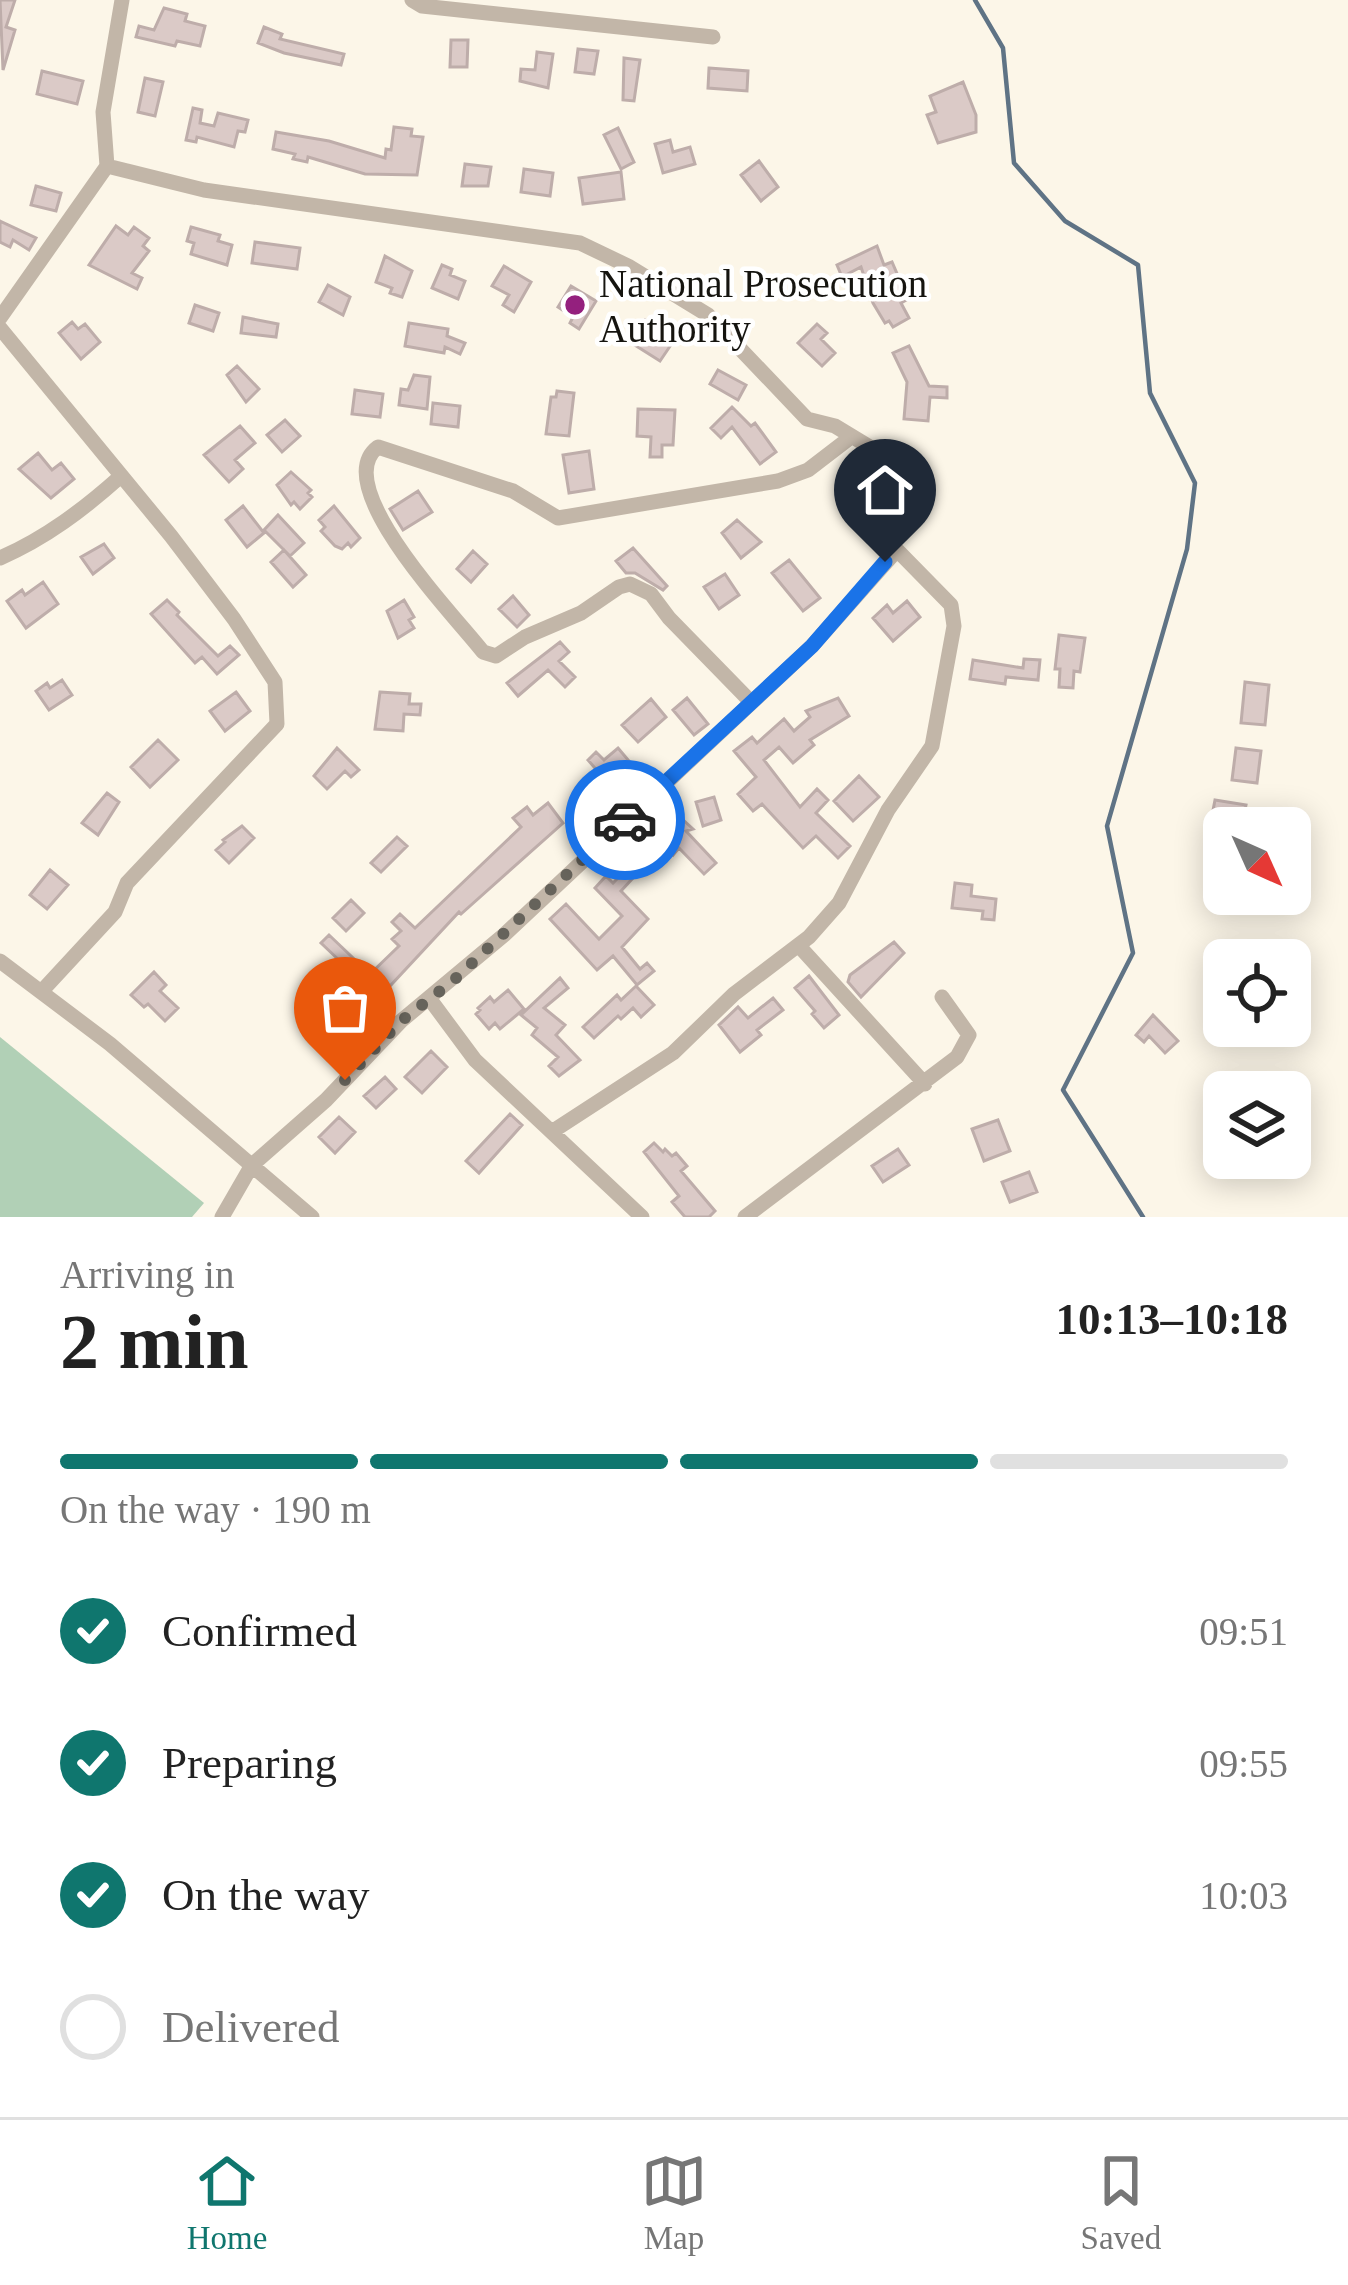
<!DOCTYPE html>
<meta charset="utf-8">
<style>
body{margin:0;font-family:Georgia,serif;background:#f2f2f2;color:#222;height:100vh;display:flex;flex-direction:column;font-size:45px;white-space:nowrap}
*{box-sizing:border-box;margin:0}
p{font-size:39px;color:#767676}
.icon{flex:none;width:66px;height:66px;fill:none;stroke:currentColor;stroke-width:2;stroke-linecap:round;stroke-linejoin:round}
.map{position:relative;height:1217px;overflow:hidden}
.drawer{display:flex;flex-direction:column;background:#fff;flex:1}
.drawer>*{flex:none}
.needle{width:78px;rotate:135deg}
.fabs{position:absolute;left:1203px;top:807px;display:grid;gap:24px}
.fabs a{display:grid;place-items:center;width:108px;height:108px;border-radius:18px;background:#fff;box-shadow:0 6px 30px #0003;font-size:60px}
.pin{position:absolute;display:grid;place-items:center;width:102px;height:102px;color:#fff;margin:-123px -51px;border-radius:50% 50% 50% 0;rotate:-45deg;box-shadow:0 0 12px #0007}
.pin .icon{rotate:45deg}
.courier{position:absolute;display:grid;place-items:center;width:120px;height:120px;margin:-60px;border:9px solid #1a73e8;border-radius:50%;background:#fff;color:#222;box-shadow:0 3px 15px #0007}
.overview em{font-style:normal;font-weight:600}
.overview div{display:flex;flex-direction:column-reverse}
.overview{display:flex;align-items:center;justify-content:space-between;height:204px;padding:0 60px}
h1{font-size:78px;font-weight:600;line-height:90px}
.bar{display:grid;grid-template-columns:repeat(4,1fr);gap:18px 12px;align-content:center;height:144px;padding:0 60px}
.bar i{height:15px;border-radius:9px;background:#e0e0e0}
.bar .current{background:#0f766e}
.bar p{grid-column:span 4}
ol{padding:0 60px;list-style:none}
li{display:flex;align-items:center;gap:36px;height:132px}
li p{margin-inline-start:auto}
li .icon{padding:12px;border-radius:50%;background:#0f766e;color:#fff;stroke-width:4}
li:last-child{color:#767676}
li i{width:66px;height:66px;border:6px solid #e0e0e0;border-radius:50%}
.tab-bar{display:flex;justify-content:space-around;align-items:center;height:168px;border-top:3px solid #e0e0e0;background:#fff;font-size:33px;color:#767676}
.tab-bar a{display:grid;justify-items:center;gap:6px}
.tab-bar .current{color:#0f766e}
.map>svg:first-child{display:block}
.green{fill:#b1d0b6}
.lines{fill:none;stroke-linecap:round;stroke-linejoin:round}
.stream{stroke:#5f7385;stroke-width:4.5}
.building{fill:#dbcac7;stroke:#beadaa;stroke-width:3}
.street{stroke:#c2b6a8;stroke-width:15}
.done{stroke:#66635b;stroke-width:12;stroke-dasharray:0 21.6}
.route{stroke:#1a73e8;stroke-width:15}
.poi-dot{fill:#94207e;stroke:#fff;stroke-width:4.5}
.labels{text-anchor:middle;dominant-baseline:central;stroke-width:9;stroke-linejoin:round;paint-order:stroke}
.poi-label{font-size:39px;fill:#15140f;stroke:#fff;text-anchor:start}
</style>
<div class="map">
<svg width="1348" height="1217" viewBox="0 0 1348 1217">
<rect width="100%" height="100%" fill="#fcf6e8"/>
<path class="green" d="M0,1037L204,1203L192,1217H0Z"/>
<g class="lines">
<path class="stream" d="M975,0L1003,48L1014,163L1065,221L1138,265L1150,393L1195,483L1187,549L1107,826L1133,953L1063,1090L1143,1217"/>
</g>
<path class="building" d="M0,0H15L6,27L15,30L3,70Z
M164,8L187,14L185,21L205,26L200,46L177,41L175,46L136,37L139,26L154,30Z
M264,27L282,34L280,39L344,54L341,65L284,53L258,43Z
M451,40H468L467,67H450Z
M578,49L598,51L594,74L575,72Z
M537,52L553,54L548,88L520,81L521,69L535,70Z
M624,58L640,60L634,101L623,100Z
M709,68L748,71L747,91L708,88Z
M42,71L83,81L77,104L37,94Z
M145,78L163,82L155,116L138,112Z
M963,82L976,115V132L938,143L927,115L936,112L930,96Z
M193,108L202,110L200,123L214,126L218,113L248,120L245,132L238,131L234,147L197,137L196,142L186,140Z
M394,127L412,129L411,136L423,137L417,175L365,174L308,157L307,162L293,159L295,154L273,149L276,132L329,141L385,158L386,149L391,150Z
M618,128L634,162L621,169L604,135Z
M670,140L673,152L690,147L695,164L663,173L655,144Z
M759,161L778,187L761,201L741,175Z
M465,164L491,167L488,186H462Z
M524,169L553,173L550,196L521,192Z
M621,172L624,199L583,204L579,178Z
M36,186L61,193L56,211L31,205Z
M0,221L36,238L29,250L13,240L10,247L0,242Z
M116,226L128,235L134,227L149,238L143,246L149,251L132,273L142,278L137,289L89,265Z
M191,227L220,235L218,241L232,245L227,265L191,254L194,243L187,241Z
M255,242L300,248L297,269L252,263Z
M877,246L884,265L892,262L908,299L901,303L909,318L893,327L889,321L885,323L873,303L861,267L842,277L837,265Z
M385,256L412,271L402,297L390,293L392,288L376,282Z
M442,265L452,269L450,275L465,281L458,299L432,288Z
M504,266L531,282L514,312L503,305L509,295L492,286Z
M328,285L350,297L343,315L319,302Z
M571,286L596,301L579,329L570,323L573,317L558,307Z
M195,305L219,313L213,331L189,323Z
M243,317L278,324L276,337L241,333Z
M657,319L679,333L660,361L630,342L645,320L653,325Z
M72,322L78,329L85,324L100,342L81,359L59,333Z
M409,323L448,329L447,336L465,343L460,354L445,347L444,353L405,346Z
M817,324L827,333L821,339L835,353L822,366L798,343Z
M909,346L929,386L947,387V398L930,397L928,421L904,419L907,382L893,353Z
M237,366L259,389L246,402L227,375Z
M718,370L746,385L738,400L710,384Z
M414,375L430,377L427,409L399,405L401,389L408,390Z
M355,390L383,394L380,417L352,414Z
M557,391L574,393L569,436L546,434L551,397H556Z
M433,403L460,406L458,427L431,424Z
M732,407L751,426L755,423L776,452L760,464L732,427L721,438L711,428Z
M638,409L675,410L673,445H662V457H650L651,437L637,436Z
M285,420L300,436L282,452L267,435Z
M240,426L255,443L235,460L243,469L229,482L204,455Z
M589,451L594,489L569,493L563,455Z
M38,453L52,470L61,463L74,479L51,498L19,469Z
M291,472L311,490L308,493L312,497L300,509L294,502L291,505L277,485Z
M418,491L432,512L403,530L390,509Z
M243,506L264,533L247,547L226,520Z
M334,506L360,538L351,547L348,543L342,549L335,546L321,531L325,527L319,520Z
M278,515L304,543L290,556L264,530Z
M737,520L761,542L741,558L722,533Z
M104,544L114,558L93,574L81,557Z
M633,548L667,586L663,590L635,573H626L616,561Z
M284,550L306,575L293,587L271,562Z
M473,551L487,564L471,582L457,569Z
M789,560L820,598L803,611L772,573Z
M725,574L739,595L719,609L704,587Z
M43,582L58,604L26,628L7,601L22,590L25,595Z
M513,596L529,615L517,627L499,609Z
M167,600L179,612L177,615L218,656L230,646L239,655L217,674L202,657L195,663L151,614Z
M404,600L414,617L409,620L414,628L398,638L387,611Z
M907,601L920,617L893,641L873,618L887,605L893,613Z
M1059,635L1085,638L1080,672L1074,671L1073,688L1059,687L1060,669H1055Z
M560,642L569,652L559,661L575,677L565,687L548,670L518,696L507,683Z
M1024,659L1040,660L1038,680L1006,677L1005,684L970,679L973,660L1023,668Z
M62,680L72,695L49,710L36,691L47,683L50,688Z
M1245,682L1269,685L1265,725L1241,723Z
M236,692L250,711L225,731L210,711Z
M380,692L410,694L409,704H421L420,715L404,714L403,731L375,729Z
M687,698L708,724L694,735L673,710Z
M838,698L849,716L810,740L814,745L793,763L779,747L764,760L800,807L817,789L828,800L816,813L850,846L838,858L816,836L803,848L762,804L753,811L738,794L756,777L734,751L752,737L757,743L784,719L794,731L810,717L806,711Z
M651,699L666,717L638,742L622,725Z
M158,740L178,760L150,787L131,767Z
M337,748L359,770L351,777L345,771L327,789L314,776Z
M618,748L629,761L606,781L588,760L596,752L604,760Z
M1236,748L1261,751L1257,783L1232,780Z
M859,776L879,797L853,821L834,801Z
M107,793L119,802L98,835L82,823Z
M714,797L721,820L703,826L696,802Z
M1215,800L1246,805L1243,819L1234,818L1233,828H1224V834L1209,831Z
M548,803L563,823L461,914L459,912L363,1015L347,999L352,995L331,974L341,962L321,943L329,935L370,974L399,946L392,939L401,931L392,922L400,914L415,928L521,827L513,818L527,807L533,815Z
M680,817L693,829L686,831L716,863L704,874L679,848L673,855L647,832L659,819L670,828Z
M242,826L254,838L229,863L216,850L225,842L223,840Z
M397,837L407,846L381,872L371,863Z
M636,859L644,866L621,891L648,919L622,947L640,969L647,963L654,971L637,985L613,956L597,970L550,919L566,904L599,939L622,916L595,888L606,876L613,883Z
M50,870L68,885L47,909L30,895Z
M955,883L972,885L971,896L996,899L994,920L982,919L983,911L952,908Z
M351,900L364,913L346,931L333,918Z
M894,942L904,953L861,997L848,982L850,975Z
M154,972L166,985L160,991L178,1008L165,1021L148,1004L144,1007L131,995Z
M809,976L839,1015L824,1028L812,1014L815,1011L795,988Z
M560,978L568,988L544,1008L565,1025L556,1035L580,1060L559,1076L549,1066L558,1057L532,1035L537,1028L521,1015Z
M636,986L654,1005L641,1017L633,1008L621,1019L618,1016L594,1038L583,1027L617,995L621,1000Z
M508,990L524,1009L500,1029L495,1023L489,1029L476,1014L480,1010L478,1008L490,997L494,1002Z
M773,998L783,1010L757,1030L761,1035L740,1052L719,1025L738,1007L748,1018Z
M1153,1015L1178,1041L1165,1053L1149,1036L1144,1042L1136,1035Z
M431,1051L447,1067L422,1093L405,1077Z
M385,1077L396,1089L376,1108L364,1096Z
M510,1114L522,1125L479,1173L466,1161Z
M339,1117L355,1132L335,1153L319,1137Z
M998,1120L1010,1151L984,1161L972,1129Z
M654,1143L663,1152L665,1149L672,1156L676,1153L687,1166L681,1171L715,1211L709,1217H685L672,1202L679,1196L644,1152Z
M898,1149L909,1165L883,1182L872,1166Z
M1029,1172L1037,1192L1010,1202L1002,1182Z"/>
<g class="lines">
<path class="street" d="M122,0L103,112L107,166L204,190L580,243L628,266L708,315L807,419L835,426L924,480
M412,0L422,6L713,37
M0,318L107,166
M0,328L171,536L234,619L275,682L277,724L127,883L115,912L41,992
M0,558C46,538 84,509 121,476
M751,702L669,618L651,594L630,584L619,587L581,613L525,637L496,656L483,652C456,617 327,485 378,447L513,491L558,518L778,481L808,470L851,437
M799,946L925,1084
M0,961L110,1044L312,1217
M429,998L475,1060L642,1217
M222,1217L252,1165L326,1100L401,1021L504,935L812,646L897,550L951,605L954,626L932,746L888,810L839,903L809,937L734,994L673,1053L553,1131
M745,1217L957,1057L969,1035L942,997"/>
</g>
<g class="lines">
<path class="done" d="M345,1080L401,1021L453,981L625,820"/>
<path class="route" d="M625,820L812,646L885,562"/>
</g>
<circle class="poi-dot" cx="575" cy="305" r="12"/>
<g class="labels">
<g class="poi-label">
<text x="599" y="283">National Prosecution<tspan x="599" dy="45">Authority</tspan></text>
</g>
</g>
</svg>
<div class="fabs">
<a><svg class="needle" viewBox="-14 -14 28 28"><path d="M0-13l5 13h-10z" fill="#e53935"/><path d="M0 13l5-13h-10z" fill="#767676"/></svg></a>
<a><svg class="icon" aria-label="locate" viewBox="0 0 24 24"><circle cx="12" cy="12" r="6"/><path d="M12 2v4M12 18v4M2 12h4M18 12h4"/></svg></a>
<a><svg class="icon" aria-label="layers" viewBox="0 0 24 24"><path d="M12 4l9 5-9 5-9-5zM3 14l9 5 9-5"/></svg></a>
</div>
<div class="pin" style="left:345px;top:1080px;background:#ea580c"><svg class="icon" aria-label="bag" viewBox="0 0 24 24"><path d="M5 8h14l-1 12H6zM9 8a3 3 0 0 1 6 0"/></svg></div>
<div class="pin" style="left:885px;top:562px;background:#1f2937"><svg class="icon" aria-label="home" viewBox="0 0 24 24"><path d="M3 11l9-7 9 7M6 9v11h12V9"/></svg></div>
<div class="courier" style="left:625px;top:820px"><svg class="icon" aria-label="car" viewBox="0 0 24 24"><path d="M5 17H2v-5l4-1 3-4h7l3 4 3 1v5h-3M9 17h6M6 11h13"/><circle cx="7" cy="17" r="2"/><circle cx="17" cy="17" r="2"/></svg></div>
</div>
<section class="drawer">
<div class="overview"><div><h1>2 min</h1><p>Arriving in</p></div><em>10:13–10:18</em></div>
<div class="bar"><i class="current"></i><i class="current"></i><i class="current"></i><i></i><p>On the way · 190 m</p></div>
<ol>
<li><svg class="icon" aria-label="check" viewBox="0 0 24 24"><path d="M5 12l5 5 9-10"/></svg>Confirmed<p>09:51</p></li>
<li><svg class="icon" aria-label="check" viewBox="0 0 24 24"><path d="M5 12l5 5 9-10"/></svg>Preparing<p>09:55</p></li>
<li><svg class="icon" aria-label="check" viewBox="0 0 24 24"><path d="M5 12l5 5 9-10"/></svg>On the way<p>10:03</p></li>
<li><i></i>Delivered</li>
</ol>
</section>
<nav class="tab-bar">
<a class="current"><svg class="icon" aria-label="home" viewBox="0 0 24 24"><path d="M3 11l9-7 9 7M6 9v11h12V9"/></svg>Home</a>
<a><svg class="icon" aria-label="map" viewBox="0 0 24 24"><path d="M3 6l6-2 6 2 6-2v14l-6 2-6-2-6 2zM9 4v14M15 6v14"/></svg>Map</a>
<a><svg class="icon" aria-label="saved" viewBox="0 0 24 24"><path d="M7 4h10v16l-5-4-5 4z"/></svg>Saved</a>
</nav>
